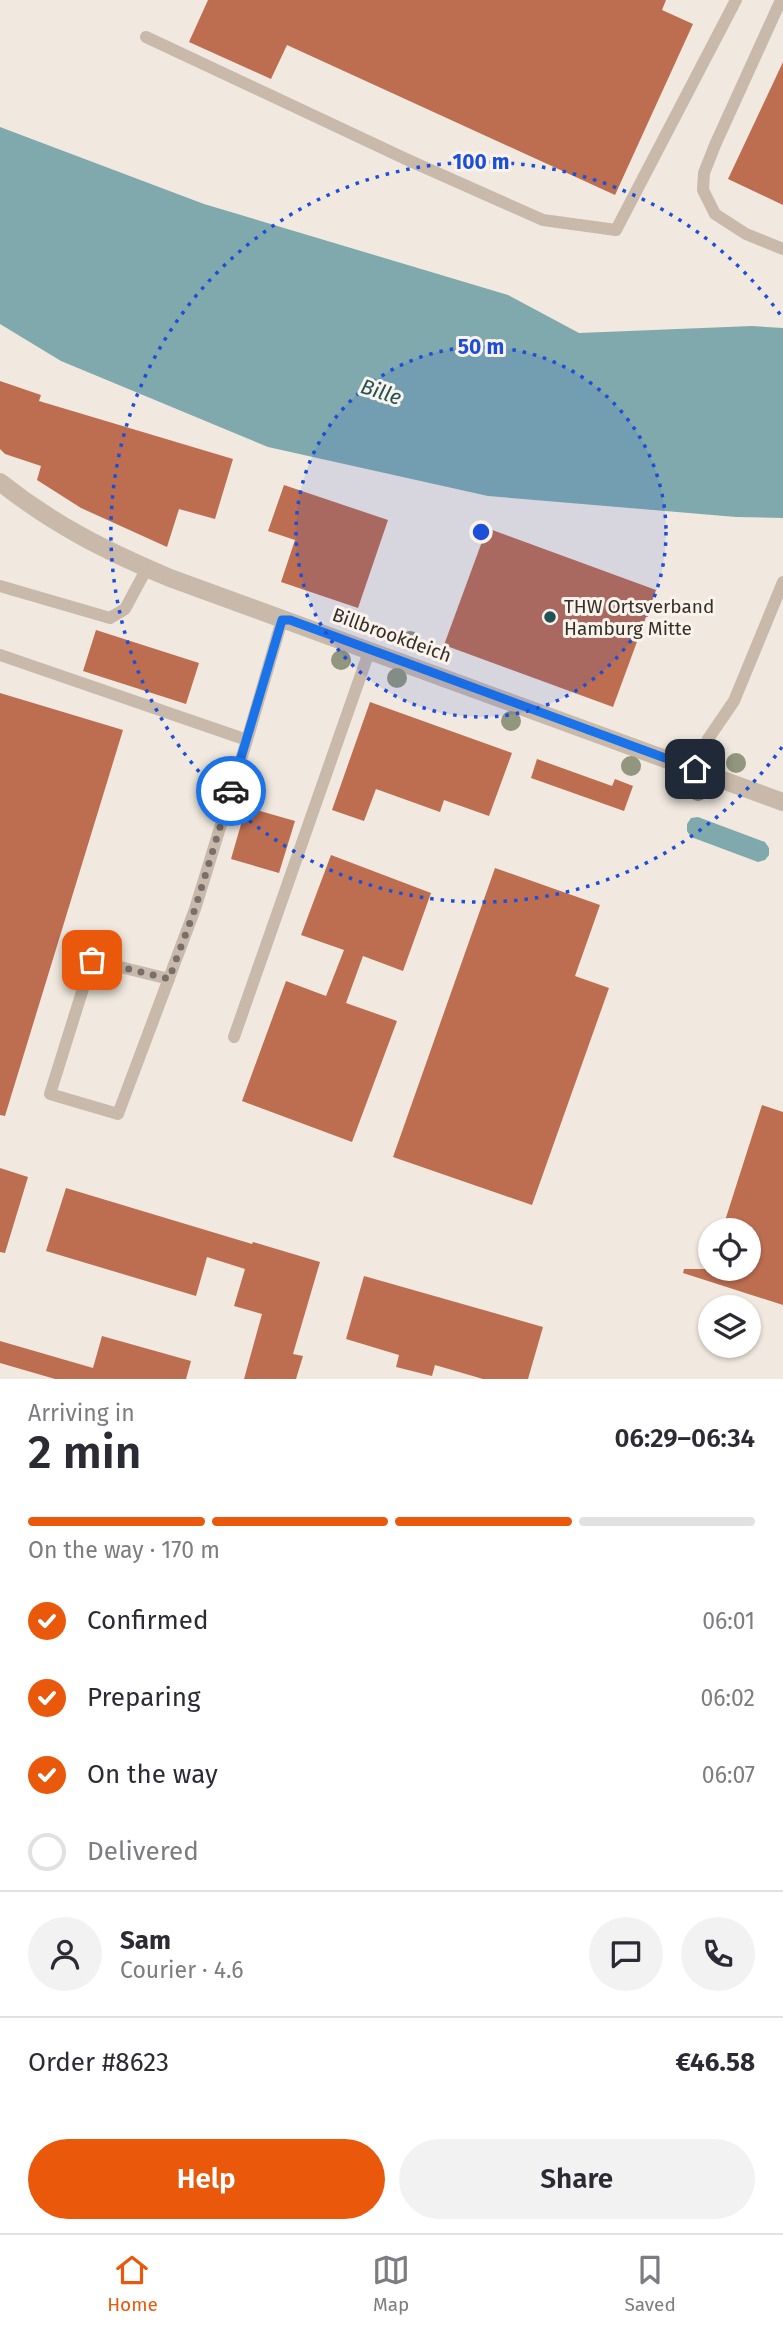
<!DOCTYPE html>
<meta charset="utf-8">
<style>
body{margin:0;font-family:"Fira Sans",sans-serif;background:#f2f2f3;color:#2b2b33;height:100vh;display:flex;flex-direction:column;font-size:26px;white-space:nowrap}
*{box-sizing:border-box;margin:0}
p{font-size:23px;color:#7c7c81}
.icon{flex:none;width:38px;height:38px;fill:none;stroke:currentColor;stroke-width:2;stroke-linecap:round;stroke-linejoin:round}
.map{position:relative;height:1379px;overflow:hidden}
.panel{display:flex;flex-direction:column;background:#fff;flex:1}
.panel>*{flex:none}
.fabs{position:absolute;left:698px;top:1218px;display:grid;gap:14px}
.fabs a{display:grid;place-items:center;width:63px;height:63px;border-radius:50%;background:#fff;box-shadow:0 2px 5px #0004;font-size:35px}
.pin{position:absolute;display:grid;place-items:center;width:60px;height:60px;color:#fff;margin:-30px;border-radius:14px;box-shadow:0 4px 10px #0006}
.courier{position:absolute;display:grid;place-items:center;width:70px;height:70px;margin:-35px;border:5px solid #1a73e8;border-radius:50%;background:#fff;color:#222;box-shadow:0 2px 9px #0007}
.summary em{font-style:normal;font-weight:600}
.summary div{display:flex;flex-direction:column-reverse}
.summary{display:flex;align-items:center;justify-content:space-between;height:119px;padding:0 28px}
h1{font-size:46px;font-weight:600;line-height:52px}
.bar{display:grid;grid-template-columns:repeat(4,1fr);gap:10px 7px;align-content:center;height:84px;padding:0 28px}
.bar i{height:9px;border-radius:5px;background:#e1e1e2}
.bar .on{background:#ea580c}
.bar p{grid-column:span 4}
.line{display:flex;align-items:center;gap:18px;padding:0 28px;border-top:2px solid #e1e1e2}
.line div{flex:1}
.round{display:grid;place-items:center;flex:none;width:74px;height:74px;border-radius:37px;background:#f2f2f3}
ol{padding:0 28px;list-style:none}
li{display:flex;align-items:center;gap:21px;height:77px}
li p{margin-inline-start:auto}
li .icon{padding:7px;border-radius:50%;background:#ea580c;color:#fff;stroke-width:4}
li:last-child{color:#7c7c81}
li i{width:38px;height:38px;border:4px solid #e1e1e2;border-radius:50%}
.button{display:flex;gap:14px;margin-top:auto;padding:14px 28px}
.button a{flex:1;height:80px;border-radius:42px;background:#ea580c;color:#fff;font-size:28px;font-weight:600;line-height:80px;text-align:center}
.button a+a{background:#f2f2f3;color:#2b2b33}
.tab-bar{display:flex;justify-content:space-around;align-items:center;height:98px;border-top:2px solid #e1e1e2;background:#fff;font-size:19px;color:#7c7c81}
.tab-bar a{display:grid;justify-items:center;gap:4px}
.tab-bar .on{color:#ea580c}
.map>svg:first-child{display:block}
.water{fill:#7fa9ac}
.building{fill:#bd6e50}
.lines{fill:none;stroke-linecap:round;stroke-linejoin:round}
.lane{stroke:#c8b9ab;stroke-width:12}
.street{stroke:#c8b9ab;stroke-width:18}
.tree{fill:#92967e}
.done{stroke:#786f69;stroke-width:7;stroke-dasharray:0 12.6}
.route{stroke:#1a73e8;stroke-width:9}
.ring{fill:none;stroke:#1d4ed8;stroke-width:3.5;stroke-dasharray:3.5 7}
.poi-dot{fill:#225156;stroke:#f9f3eb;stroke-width:2.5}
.labels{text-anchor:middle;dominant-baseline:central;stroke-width:6;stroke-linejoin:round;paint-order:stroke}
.poi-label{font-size:19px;fill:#372e2a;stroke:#f9f3eb;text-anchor:start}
.street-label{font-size:19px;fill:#372e2a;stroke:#f9f3eb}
.water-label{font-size:21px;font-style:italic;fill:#225156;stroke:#f9f3eb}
.centre{fill:#1d4ed8;stroke:#f9f3eb;stroke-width:3.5}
.ring-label{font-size:21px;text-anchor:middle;font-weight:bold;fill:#1d4ed8;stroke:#f9f3eb;stroke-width:6;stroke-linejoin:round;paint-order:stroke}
</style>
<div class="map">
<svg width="783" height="1379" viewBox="0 0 783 1379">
<rect width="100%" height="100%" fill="#f1e9df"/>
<path class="water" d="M0,127L204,204L508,295L579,333L752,326L783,328V518L736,517L488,496L268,447L61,361L0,324Z
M698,817L765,842L769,848V855L765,860L758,862L691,837L687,831V824L691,818Z"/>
<path class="building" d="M208,0H666L662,10L693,24L615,195L287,45L271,79L189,42Z
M783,62V205L728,179Z
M0,381L41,395L39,401L233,459L215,519L179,509L167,547L81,508L37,480L41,466L5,454L0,449Z
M284,485L388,520L358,608L281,582L295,540L268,531Z
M487,528L656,590L613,707L444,645Z
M96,630L199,663L186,704L83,671Z
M0,693L123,730L5,1116L0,1115Z
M370,702L512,753L489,816L444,800L440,812L376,789L364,821L332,810Z
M537,759L612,786L615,779L633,786L624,811L531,778Z
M246,807L295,821L279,873L231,859Z
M331,855L431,893L403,971L363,956L346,1003L397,1021L352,1142L242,1101L286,981L326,996L344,950L301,935Z
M495,868L600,905L575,976L609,988L532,1205L393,1157Z
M762,1105L783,1112V1305L683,1273L684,1269H749V1230H722Z
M0,1168L28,1177L5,1253L0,1252Z
M66,1188L252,1244L253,1242L320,1262L293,1354L303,1356L296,1379H244L262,1314L234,1306L245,1269L207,1257L196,1296L46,1251Z
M364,1276L543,1327L528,1379H483L435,1365L432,1376L396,1367L399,1355L346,1339Z
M102,1336L191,1361L186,1379H55L0,1363V1341L93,1368Z"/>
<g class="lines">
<path class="lane" d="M781,0L715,145L704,173L703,190L715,214L746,234L783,249
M146,37L408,160L543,220L616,230L736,0
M0,586L110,618L125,609L147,568
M0,655L247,740L282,620
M695,769L708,739L734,701L783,582
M169,979L92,960L50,1094L118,1114L195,909L247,740
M234,1037L370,649"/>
<path class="street" d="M0,482C54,525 106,551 170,578L783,802"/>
</g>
<g class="tree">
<circle cx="410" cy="641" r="10"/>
<circle cx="341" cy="660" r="10"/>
<circle cx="397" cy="678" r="10"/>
<circle cx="511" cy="721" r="10"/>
<circle cx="736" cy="763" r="10"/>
<circle cx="631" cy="766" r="10"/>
<circle cx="698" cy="791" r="10"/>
</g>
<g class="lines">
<path class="done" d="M92,960L169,979L195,909L231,791"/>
<path class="route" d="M231,791L282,620H290L695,769"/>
</g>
<circle cx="481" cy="532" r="185" fill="#1d4ed8" fill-opacity=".12"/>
<g class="ring">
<circle cx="481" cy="532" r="185"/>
<path d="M782 747A370 370 0 1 1 782 317"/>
</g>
<circle class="poi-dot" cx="550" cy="617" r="7"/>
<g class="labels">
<g class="poi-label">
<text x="564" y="606">THW Ortsverband<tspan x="564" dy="22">Hamburg Mitte</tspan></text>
</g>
<g class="street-label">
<text transform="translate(392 635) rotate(20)">Billbrookdeich</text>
</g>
<g class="water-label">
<text transform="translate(381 392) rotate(18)">Bille</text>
</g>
</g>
<circle cx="481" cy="532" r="10" class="centre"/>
<g class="ring-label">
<text x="481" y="169">100 m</text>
<text x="481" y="354">50 m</text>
</g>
</svg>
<div class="fabs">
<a><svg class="icon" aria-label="locate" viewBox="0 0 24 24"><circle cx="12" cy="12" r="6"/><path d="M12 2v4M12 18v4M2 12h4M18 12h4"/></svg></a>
<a><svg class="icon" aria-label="layers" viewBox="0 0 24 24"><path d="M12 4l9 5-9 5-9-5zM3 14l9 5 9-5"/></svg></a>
</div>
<div class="pin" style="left:92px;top:960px;background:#ea580c"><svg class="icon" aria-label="bag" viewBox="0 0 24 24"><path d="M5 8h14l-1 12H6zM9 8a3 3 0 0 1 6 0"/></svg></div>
<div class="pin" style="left:695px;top:769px;background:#1f2937"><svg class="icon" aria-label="home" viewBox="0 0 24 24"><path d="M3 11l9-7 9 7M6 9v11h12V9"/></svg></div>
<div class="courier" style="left:231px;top:791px"><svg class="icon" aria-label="car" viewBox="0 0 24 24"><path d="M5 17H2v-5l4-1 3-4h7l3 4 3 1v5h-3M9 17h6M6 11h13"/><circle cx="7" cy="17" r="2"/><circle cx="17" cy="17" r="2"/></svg></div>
</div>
<section class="panel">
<div class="summary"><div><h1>2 min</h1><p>Arriving in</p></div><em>06:29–06:34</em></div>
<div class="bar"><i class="on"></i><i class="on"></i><i class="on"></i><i></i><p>On the way · 170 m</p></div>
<ol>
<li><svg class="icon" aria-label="check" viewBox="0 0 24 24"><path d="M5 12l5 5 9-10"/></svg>Confirmed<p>06:01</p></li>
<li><svg class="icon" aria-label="check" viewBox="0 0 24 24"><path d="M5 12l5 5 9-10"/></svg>Preparing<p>06:02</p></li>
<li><svg class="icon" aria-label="check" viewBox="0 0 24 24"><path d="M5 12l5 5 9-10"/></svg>On the way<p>06:07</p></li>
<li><i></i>Delivered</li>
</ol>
<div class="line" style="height:126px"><a class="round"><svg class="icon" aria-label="person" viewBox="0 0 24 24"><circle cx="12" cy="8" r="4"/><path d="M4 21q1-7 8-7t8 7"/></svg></a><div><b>Sam</b><p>Courier · 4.6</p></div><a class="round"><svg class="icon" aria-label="chat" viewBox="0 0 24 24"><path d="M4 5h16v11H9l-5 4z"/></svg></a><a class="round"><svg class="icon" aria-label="phone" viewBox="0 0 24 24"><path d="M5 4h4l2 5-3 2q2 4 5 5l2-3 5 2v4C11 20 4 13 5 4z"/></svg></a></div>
<div class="line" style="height:91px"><div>Order #8623</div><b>€46.58</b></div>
<div class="button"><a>Help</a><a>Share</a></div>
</section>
<nav class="tab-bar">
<a class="on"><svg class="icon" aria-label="home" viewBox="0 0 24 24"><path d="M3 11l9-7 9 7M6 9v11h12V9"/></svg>Home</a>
<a><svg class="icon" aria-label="map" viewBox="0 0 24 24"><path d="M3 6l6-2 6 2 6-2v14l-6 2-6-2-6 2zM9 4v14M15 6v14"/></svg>Map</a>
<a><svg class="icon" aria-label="saved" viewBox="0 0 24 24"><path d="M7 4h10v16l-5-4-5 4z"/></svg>Saved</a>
</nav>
